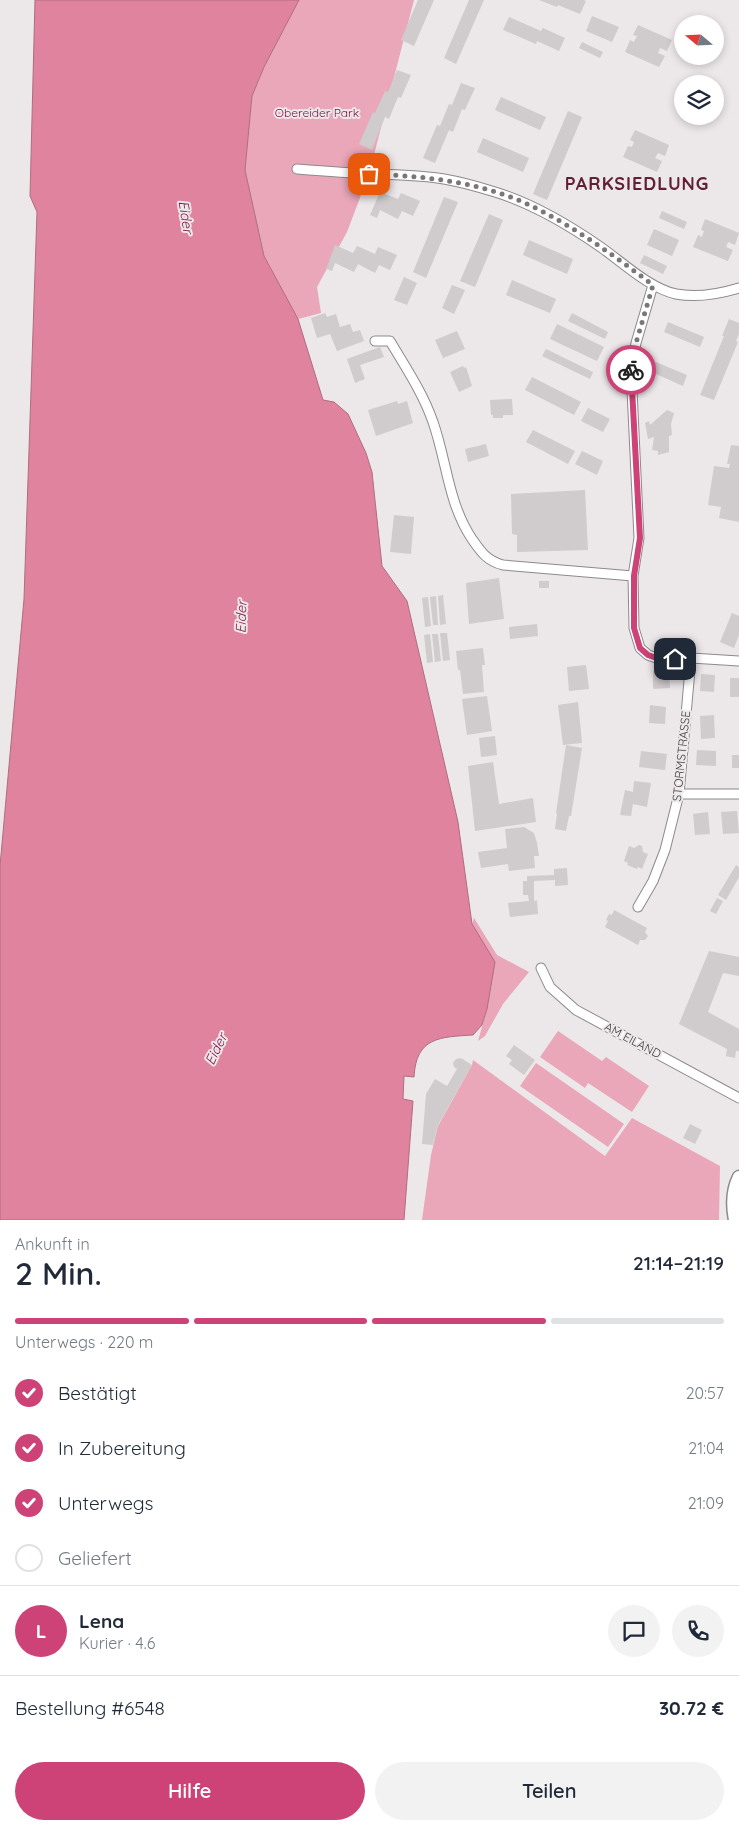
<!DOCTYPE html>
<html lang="de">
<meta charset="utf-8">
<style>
body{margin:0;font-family:Quicksand,sans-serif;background:#f2f2f3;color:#1f2937;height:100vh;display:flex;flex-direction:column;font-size:19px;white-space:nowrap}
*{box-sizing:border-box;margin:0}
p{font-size:16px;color:#747a83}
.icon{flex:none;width:28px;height:28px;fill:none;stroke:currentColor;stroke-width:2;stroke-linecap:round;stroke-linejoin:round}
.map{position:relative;height:1220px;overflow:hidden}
.sheet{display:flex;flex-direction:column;background:#fff;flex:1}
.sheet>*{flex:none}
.needle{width:32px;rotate:289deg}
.controls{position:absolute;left:674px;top:15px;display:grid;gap:10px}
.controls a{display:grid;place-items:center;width:50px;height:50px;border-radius:50%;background:#fff;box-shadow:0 2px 8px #0003;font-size:25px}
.pin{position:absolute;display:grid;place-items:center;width:42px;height:42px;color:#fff;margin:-21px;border-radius:10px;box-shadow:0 2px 8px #0006}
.courier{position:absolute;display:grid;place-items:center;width:50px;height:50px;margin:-25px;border:4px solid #cd4277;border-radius:50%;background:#fff;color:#222;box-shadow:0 1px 6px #0007}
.head em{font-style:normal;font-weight:600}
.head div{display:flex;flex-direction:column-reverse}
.head{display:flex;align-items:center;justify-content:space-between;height:85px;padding:0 15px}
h1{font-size:32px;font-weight:600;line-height:38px}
.bar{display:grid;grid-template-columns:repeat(4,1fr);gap:8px 5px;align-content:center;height:60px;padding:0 15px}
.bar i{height:6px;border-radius:4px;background:#e0e1e3}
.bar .selected{background:#cd4277}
.bar p{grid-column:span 4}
.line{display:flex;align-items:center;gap:12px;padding:0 15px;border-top:1px solid #e0e1e3}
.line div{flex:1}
.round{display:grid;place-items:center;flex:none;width:52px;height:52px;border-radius:26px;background:#f2f2f3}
ol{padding:0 15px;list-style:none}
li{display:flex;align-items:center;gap:15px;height:55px}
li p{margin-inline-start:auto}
li .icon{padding:5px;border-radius:50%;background:#cd4277;color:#fff;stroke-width:4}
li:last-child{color:#747a83}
li i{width:28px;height:28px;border:2px solid #e0e1e3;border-radius:50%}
.cta{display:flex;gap:10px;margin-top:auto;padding:10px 15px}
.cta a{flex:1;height:58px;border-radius:30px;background:#cd4277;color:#fff;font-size:20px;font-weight:600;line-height:58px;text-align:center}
.cta a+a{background:#f2f2f3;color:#1f2937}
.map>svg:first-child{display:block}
.green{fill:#e9a7b9}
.water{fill:#df839f;stroke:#af6d81}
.building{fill:#d0cbcc}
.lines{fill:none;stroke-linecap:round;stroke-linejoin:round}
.minor-casing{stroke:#8e898a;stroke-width:11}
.secondary-casing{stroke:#8e898a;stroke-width:15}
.minor{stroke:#fff;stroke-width:9}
.secondary{stroke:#fff;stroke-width:12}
.done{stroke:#7b7778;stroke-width:5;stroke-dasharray:0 9}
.route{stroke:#cd4277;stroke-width:6}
.labels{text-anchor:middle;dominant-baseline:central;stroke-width:4;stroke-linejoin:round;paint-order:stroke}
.park-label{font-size:12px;fill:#7c0d40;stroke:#ece7e8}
.street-label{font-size:12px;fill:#3e3b3c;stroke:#ece7e8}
.water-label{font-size:14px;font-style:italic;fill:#881c49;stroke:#ece7e8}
.district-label{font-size:18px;font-weight:bold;letter-spacing:1px;fill:#611e37;stroke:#ece7e8}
</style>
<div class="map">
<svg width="739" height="1220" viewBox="0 0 739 1220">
<rect width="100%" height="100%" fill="#ece7e8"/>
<path class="green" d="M299,0H414L369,174L347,232L317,287L321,313L298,319L264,256L245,170L252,96L264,67Z
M474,918L497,955L529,972L503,1004L485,1036L478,1041L487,1009L472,924Z
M558,1031L602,1061L606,1057L649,1086L632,1112L588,1083L585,1088L540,1057Z
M473,1060L605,1156L632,1118L720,1166L719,1220H422L431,1155L438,1126L472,1065Z
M536,1063L624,1124L608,1147L520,1086Z"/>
<path class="water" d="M35,0H299L264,67L252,96L245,170L264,256L298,319L323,400L334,402L348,414L366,453L372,472L382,566L407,601L458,822L472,924L495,962L487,1009L482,1025L473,1035C440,1037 416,1037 414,1077L404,1076L403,1099L413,1101L404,1220H0V866L24,599L37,212L30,196Z"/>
<path class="building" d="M418,0H434L414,46L401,40Z
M469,0H484L456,64L444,58Z
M539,0H583L586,1L580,14L558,5L557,7Z
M592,16L619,27L612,42L586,31Z
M509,17L541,31L543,28L565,38L559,51L537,41L536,44L503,30Z
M638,25L672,40L667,51L660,48L658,53L665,56L659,67L625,52L630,40L634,42L637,36L633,35Z
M582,42L603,52L600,58L579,48Z
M397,70L411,75L401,98L398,97L389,119L385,117L372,150L359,144L373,112L375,113L385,91L388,92Z
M461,83L475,88L465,110L462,109L453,132L449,130L435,163L423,158L437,125L440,126L449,104L452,105Z
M501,97L546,117L540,130L495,110Z
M568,111L582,117L547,200L533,194Z
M635,130L669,145L665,156L658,153L655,158L662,161L657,172L623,157L628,146L632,147L634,142L630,140Z
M483,138L529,158L523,172L477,152Z
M380,192L398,199L401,193L420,201L413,216L402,211L398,219L380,210L377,218L370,215Z
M444,197L458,202L426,278L413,272Z
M662,211L687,222L684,229L659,218Z
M489,214L503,220L475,287L460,281Z
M705,219L739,233L735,245L728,242L726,247L733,250L728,261L693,247L698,235L702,237L704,231L701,230Z
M654,229L679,240L672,256L647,245Z
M529,240L573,259L567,274L523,255Z
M335,245L353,253L357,246L375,254L378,247L397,255L390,270L379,265L375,273L358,264L354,272L335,263L332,271L326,269Z
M644,255L667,266L663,274L640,263Z
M404,277L417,283L407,305L394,300Z
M512,280L556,299L550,313L506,295Z
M452,285L465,290L454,314L442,308Z
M325,313L327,317L336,314L340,327L350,324L353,332L360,330L364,341L337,351L330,334L317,338L311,318Z
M572,313L608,332L605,339L568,321Z
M729,319L739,323V334L736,341L738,342L714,400L700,395L724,336H722Z
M668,322L704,337L700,347L664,332Z
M557,324L604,347L597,361L550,339Z
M457,331L465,349L443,358L435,340Z
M380,347L384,357L360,365L365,379L355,383L347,359Z
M546,349L593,372L590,379L542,356Z
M651,360L687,375L683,386L647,370Z
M463,366L464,368L466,367L472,386L459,392L450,372Z
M532,377L581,402L574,415L525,390Z
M512,399L513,415H503V418H493V415H491L490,400Z
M397,401L398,404L407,401L413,423L376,436L368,410Z
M588,408L610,419L603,432L581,421Z
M667,410L674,413L671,424L672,435L669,436V452L658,455V451L652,450L654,437L648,439L645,423L649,421L650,425Z
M533,430L575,451L568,464L526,442Z
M486,444L489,456L468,462L465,449Z
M731,445L739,446V522L719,518L721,507L708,505L714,466L729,468L730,464H727Z
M582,451L603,461L597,475L575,464Z
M585,490L588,550L517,552V535L512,534L511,494Z
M394,515L414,517L411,554L390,552Z
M499,578L504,619L469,624L466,583Z
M539,581H549V588H539Z
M443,595L446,624L440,625L438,596Z
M436,596L438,625H433L430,597Z
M428,597L431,626L425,627L422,598Z
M732,613L739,616V635L734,648L720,642Z
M537,624L538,636L510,639L509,627Z
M440,633H447L450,660L443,661Z
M430,634L433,662L427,663L424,635Z
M432,634H438L441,661L435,662Z
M483,648L485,665H482L484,692L463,694L460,670H458L456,651Z
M586,665L589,689L569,691L567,667Z
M653,671H669L670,688L653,689Z
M701,674L715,675L714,692L700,691Z
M730,678H739V697H730Z
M487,696L492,731L467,735L462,699Z
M578,702L582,743L563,745L558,705Z
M650,705L666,707L665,724L649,723Z
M714,715L715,738L701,739L700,716Z
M495,736L497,755L481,757L479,738Z
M566,745L582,748L571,816H569L566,831L555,829L557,814L556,813Z
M697,750L716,751V766L696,765Z
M641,751L667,754L665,770L639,767Z
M732,755H739V768H732Z
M493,762L499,804L533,798L536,822L475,831L468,766Z
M634,781L651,783L647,807L633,804L631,816L620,815L625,790L633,792Z
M737,811L739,833L723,834L721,812Z
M708,812L710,834L695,835L693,814Z
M524,827L534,833L537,843L539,856H534L535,868L509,871L508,864L481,868L478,852L507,848L505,829Z
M639,845L642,846L643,852L648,854L642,869L638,867L637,869L627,865L628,863L624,861L629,846L634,848Z
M736,865L739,867V877L726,900L718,895Z
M567,868L568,885L555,886V880L534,881V901L537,900L538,914L510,917L508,903L529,901L528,895H523V881H527V876L554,875V869Z
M717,898L723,901L716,914L710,911Z
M614,910L647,928L645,932L648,936L645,940H640L638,945L605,927L608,921L606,920L609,914L612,915Z
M709,951L739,957V976L723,973L708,1012L739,1029V1051H736L735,1058L726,1056L727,1049L679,1024Z
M514,1045L535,1060L524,1075L509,1064L512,1060L506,1056Z
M461,1058L472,1065L438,1125L433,1145L422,1144L426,1094L435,1079L447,1086L457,1069L454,1067L453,1063L456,1059Z
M690,1124L702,1130L695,1144L683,1138Z"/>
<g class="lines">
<defs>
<path id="minor" d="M297,169C322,171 347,173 372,174C396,175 421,175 444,179C461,182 479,187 495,192C534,204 569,225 602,248C623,263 651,289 676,294C697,298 719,294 739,288
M653,285L636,343L631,369L639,538L633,576L634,628L640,648L648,655L659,659L691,658L739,661
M375,341H390C406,368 423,393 433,422C447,462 448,503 472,539C481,552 487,561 503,565L633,576
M679,794H739
M638,907L653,881L665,850L679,794L691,658
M541,968L550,987L576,1010L739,1098"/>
<path id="secondary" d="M735,1220C732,1205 732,1191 739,1177"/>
</defs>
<use href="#minor" class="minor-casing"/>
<use href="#secondary" class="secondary-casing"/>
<use href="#minor" class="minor"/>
<use href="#secondary" class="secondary"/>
</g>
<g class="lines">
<path class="done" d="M369,174C421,176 477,181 525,203C571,224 613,255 653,285L636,343L631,370"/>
<path class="route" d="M631,370L640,538L634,576V628L640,648L648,655L659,659H675"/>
</g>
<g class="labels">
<g class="park-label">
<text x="317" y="112">Obereider Park</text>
</g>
<g class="street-label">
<text transform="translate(681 756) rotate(-84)">STORMSTRASSE</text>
<text transform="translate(633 1040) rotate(28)">AM EILAND</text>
</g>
<g class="water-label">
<text transform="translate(186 217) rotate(81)">Eider</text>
<text transform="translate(241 617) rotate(-88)">Eider</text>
<text transform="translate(216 1049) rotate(-64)">Eider</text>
</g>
<g class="district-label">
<text x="637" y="183">PARKSIEDLUNG</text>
</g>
</g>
</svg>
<div class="controls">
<a><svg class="needle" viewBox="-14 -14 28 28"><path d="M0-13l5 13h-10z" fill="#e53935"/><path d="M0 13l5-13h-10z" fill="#747a83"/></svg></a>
<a><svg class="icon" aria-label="layers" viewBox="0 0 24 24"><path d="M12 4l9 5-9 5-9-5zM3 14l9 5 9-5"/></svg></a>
</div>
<div class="pin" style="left:369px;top:174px;background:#ea580c"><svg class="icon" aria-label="bag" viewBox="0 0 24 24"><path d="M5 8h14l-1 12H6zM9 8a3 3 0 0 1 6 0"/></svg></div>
<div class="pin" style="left:675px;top:659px;background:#1f2937"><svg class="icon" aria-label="home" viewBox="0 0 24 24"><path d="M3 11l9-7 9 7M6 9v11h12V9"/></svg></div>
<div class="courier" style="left:631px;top:370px"><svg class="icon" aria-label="bike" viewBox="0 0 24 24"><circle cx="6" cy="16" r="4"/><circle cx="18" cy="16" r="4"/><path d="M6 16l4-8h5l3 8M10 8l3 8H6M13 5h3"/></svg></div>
</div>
<section class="sheet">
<div class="head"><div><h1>2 Min.</h1><p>Ankunft in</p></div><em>21:14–21:19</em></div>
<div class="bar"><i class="selected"></i><i class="selected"></i><i class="selected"></i><i></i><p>Unterwegs · 220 m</p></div>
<ol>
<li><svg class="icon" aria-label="check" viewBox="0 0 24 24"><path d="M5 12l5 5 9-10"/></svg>Bestätigt<p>20:57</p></li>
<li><svg class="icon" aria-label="check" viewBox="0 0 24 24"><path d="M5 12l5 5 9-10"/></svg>In Zubereitung<p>21:04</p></li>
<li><svg class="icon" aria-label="check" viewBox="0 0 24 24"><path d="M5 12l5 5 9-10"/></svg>Unterwegs<p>21:09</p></li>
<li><i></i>Geliefert</li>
</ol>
<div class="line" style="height:90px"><b class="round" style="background:#cd4277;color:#fff">L</b><div><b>Lena</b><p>Kurier · 4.6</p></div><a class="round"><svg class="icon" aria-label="chat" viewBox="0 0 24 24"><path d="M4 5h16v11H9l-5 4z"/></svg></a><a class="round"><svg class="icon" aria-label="phone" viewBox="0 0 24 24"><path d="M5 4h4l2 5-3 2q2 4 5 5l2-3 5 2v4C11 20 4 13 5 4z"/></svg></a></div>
<div class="line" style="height:65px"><div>Bestellung #6548</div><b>30.72 €</b></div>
<div class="cta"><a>Hilfe</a><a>Teilen</a></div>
</section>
